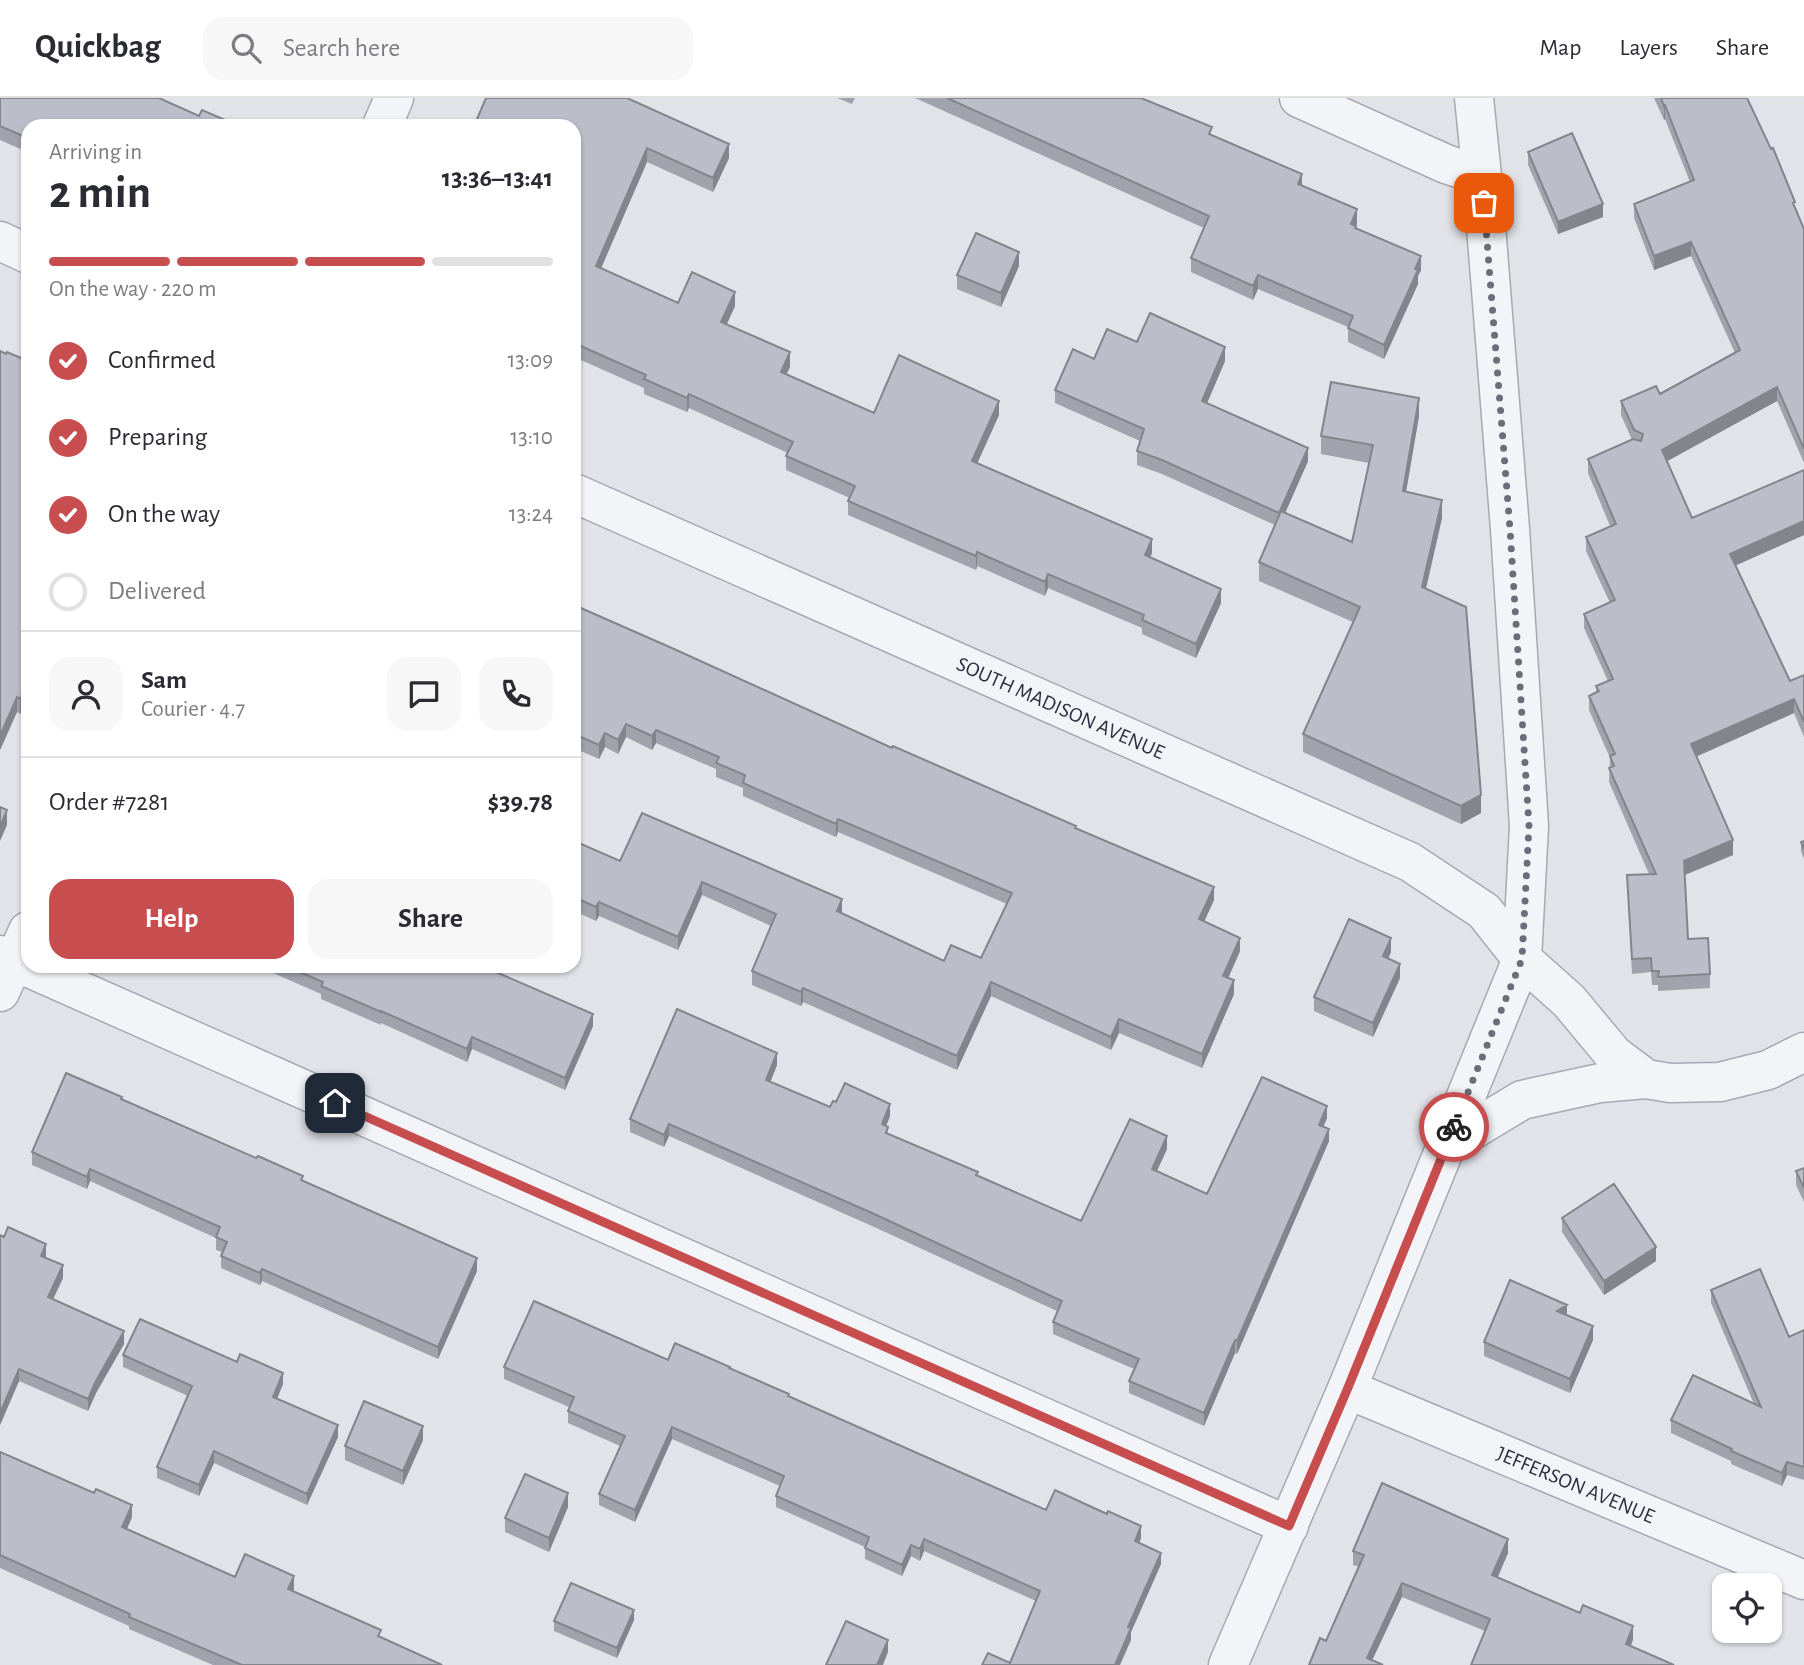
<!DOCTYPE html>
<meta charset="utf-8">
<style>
body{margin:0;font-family:"Alegreya Sans",sans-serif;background:#f7f7f7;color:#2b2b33;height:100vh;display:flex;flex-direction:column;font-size:26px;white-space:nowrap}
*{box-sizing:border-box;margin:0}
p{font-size:23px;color:#7c7c81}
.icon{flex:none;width:38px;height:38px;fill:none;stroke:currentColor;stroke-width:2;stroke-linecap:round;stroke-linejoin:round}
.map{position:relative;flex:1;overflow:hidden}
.drawer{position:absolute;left:21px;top:21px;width:560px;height:854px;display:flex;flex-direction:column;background:#fff;border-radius:21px;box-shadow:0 2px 5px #0004}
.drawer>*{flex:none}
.buttons{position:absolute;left:1712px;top:1475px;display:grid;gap:14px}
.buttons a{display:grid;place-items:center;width:70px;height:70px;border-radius:14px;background:#fff;box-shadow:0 2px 5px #0004;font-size:35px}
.pin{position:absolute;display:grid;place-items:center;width:60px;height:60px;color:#fff;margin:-30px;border-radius:14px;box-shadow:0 4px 10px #0006}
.courier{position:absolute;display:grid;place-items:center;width:70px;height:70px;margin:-35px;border:5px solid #c74d4e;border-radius:50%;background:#fff;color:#222;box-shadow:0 2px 9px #0007}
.overview em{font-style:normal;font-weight:700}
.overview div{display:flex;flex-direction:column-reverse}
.overview{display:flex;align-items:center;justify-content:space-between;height:119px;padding:0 28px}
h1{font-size:46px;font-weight:700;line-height:52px}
.bar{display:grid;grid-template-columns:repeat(4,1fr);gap:10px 7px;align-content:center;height:84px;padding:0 28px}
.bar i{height:9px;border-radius:5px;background:#e1e1e2}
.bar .on{background:#c74d4e}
.bar p{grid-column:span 4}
.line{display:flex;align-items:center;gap:18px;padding:0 28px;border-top:2px solid #e1e1e2}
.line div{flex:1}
.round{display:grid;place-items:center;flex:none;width:74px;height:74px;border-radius:21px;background:#f7f7f7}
ol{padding:0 28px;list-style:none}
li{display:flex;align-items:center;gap:21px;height:77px}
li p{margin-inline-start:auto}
li .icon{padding:7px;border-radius:50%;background:#c74d4e;color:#fff;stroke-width:4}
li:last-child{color:#7c7c81}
li i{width:38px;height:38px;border:4px solid #e1e1e2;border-radius:50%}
.cta{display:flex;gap:14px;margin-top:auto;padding:14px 28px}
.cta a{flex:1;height:80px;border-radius:21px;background:#c74d4e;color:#fff;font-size:28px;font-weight:700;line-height:80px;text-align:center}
.cta a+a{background:#f7f7f7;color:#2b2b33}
header{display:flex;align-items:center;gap:42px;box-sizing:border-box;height:98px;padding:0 35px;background:#fff;border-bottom:2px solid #e1e1e2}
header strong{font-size:33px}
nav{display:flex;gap:38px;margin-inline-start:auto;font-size:24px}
.search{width:490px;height:63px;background:#f7f7f7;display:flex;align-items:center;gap:18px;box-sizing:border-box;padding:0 24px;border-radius:21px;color:#7c7c81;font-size:26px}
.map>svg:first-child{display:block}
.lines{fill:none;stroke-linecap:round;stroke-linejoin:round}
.minor-casing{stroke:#a6a9b3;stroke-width:41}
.tertiary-casing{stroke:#a6a9b3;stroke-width:41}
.minor{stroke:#f3f4f7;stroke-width:38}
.tertiary{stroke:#f3f4f7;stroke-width:38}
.wall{fill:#a1a3ac}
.shaded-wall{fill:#83858c}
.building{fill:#bbbec8;stroke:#83858c;stroke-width:2}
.done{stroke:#6a6e7a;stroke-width:7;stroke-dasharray:0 12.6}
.route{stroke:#c74d4e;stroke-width:9}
.labels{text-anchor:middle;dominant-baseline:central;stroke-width:7;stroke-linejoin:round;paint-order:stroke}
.street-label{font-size:21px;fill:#2a2f3f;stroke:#f0f2f6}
</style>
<header>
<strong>Quickbag</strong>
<div class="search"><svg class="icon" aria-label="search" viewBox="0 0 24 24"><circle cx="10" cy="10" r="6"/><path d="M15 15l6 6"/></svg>Search here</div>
<nav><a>Map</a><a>Layers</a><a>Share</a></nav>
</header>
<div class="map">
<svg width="1804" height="1567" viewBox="0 0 1804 1567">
<rect width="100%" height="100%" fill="#e1e3e9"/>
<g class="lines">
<defs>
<g id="minor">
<path d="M1299,0L1446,66L1482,78"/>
<path d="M382,28L394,0"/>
<path d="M0,143L28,156"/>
<path id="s1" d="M574,395L1410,764L1484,813L1522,861L1569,903L1614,957L1646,981L1670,985L1720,984L1768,972L1804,954"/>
<path d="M0,857L1289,1428"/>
<path d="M0,894L28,833"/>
<path id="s2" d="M1347,1291L1804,1482"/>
</g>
<path id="tertiary" d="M1446,1048L1522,1002L1600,985L1646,981
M1228,1567L1347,1291L1522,861L1529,728L1510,431L1482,78L1474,0"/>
</defs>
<use href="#minor" class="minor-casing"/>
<use href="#tertiary" class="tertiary-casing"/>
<use href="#minor" class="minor"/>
<use href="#tertiary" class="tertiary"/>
</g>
<path class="wall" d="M0,0L199,18L239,28H28V45L25,53L0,42Z
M837,0H855L852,6Z
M915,0H1141L1212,37L1302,87L1357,125L1356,130L1421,172L1418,178V186L1384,261L1348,244V229L1258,191L1253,202L1191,174V160L1204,130Z
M1654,0H1747L1804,131V365L1777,303L1667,363L1692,420L1804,372V437L1736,467L1790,583L1804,577V639L1794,615L1696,658L1733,757L1685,777L1688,841L1710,876V890L1658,893V887H1652L1651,874L1632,876L1627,777L1649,776L1609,684L1610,660L1589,612V598L1596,594V588L1608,583L1584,530V516L1610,505L1586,453V439L1610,428L1588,375V361L1632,342L1621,317V303L1660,296L1735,255L1691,158L1654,172L1634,120V106L1690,84L1665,21L1664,22Z
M574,28L729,60L713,94L647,64L601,170L678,205L735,208L727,226L790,269L786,276L874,315L999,317L977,365L1152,455L1150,459L1221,505L1196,560L1142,536V530L1048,490L1045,498L977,468L976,472L848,417V403L850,400L786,372V358L788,355L689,310L687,314L644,296V290L574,259Z
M1528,54L1603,119L1558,136L1528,67Z
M1019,168L1001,209L957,191V177Z
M1137,244L1225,263L1207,305L1308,363L1285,415L1352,444L1369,365L1321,356V338L1419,318L1406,394L1442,420L1426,491L1481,715L1461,726L1303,654V636L1353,524L1259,483V464L1275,427L1162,376L1137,367V353L1140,343L1055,305V292L1094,261Z
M0,253L28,263V598L20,616L17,614L0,652Z
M574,507L892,650L1076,730L1214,802L1204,823L1240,853L1228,880L1234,896L1202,970L1119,935L1111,952L991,898L957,972L803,904L801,908L752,887V873L771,828L702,797L678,852L599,818L596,823L574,813V756L620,763L842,815L944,863L981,860L1007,806L838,734L836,739L743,698V690L716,679V671L656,645L652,652L626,639L618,656L605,649L599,661L574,650Z
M1804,743V761L1801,753V744Z
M1391,854L1388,861L1400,880L1373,939L1314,913V899Z
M257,868H482L593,928L565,992L472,951L467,964L381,925V927L321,901V896Z
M777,967L770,984L830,1009L836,1004L890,1018L886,1028L888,1036L978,1078L1081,1123L1167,1051L1157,1073L1207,1096L1327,1020L1323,1029L1329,1043L1237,1256L1235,1255L1204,1328L1129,1295V1283L1134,1271L1053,1236V1224L1057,1213L872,1128L669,1038L664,1049L630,1034V1021Z
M122,1002L303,1083L477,1173L438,1261L262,1183L260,1187L221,1170V1158L222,1154L216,1152V1140L90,1083L87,1091L32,1067V1054Z
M1804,1070V1104L1796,1087V1073Z
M1562,1120L1656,1163L1604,1197L1562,1134Z
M0,1137L46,1159V1160L63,1180L53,1201L124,1246L96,1295L88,1313L19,1283L0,1327Z
M1711,1192L1789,1239L1804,1232V1382L1787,1377L1782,1388L1731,1366V1363L1671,1335V1322L1754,1306L1711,1205Z
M1567,1217L1593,1242L1570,1295L1484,1258V1244Z
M123,1257L283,1286L277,1301L338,1339L307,1407L214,1365L199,1398L157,1380V1369L188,1298L123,1269Z
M668,1262L730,1270L789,1298L1046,1412L1141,1440L1139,1445L1161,1466L1131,1534V1542L1010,1565L1036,1503L924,1453L920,1463L911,1458L902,1478L865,1461V1449L776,1409V1398L780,1388L672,1341L635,1424L599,1407V1396L620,1348L568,1325V1313L569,1309L504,1281V1269Z
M423,1342L403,1387L345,1362V1348Z
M0,1354L132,1419L127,1431L235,1479L294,1491L293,1493L381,1539L442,1567H213L129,1531V1528L0,1470Z
M568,1409L549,1454L505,1434V1420Z
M1353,1453L1508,1455L1498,1479L1633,1542L1485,1533L1402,1499L1359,1469L1353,1467Z
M634,1522L617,1560L554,1533V1523Z"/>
<path class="shaded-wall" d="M1665,7V21L1664,22V8Z
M27,30V44L25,53V39Z
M729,46V60L713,94V80Z
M647,50V64L596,182V168Z
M1302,76V90L1298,86Z
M1603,106V119L1558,136V124Z
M1357,111V125L1351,140V126Z
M1691,144V158L1654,172V158Z
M1019,154V168L1001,209V195Z
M1421,158V172L1418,178V186L1384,261V247Z
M1258,177V191L1253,202V188Z
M735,194V208L721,238V224Z
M1225,249V263L1202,317V303Z
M790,254V269L781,288V274Z
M1777,289V303L1662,366V352Z
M689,296V310L687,314V300Z
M1419,300V318L1403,411V393Z
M999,303V317L972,377V363Z
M1308,350V363L1279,429V415Z
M1442,402V420L1422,507V489Z
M1804,423V437L1730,470V456Z
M1152,441V455L1145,471V457Z
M977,454V468L976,472V458Z
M1048,476V490L1045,498V484Z
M1221,491V505L1196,560V546Z
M28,522V537L23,534Z
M28,584V598L20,616V601Z
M17,599V614L0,652V638Z
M1794,601V615L1691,661V646Z
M626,626V639L618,656V642Z
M656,632V645L652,652V638Z
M605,635V649L599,661V647Z
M1481,697V715L1461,726V708Z
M7,712V727L0,743V729Z
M838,721V734L836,739V726Z
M1733,742V757L1684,777V763Z
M702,784V797L678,852V839Z
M1214,789V802L1199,835V821Z
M842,801V815L837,827V813Z
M599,804V818L596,823V809Z
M1240,840V853L1223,892V878Z
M1391,840V854L1383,872V858Z
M1400,866V880L1373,939V925Z
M1234,882V896L1202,970V956Z
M991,884V898L957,972V958Z
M803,890V904L801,908V894Z
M593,916V928L565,992V980Z
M1119,921V935L1111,952V939Z
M472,939V951L467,964V951Z
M777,955V967L766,995V982Z
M890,1006V1018L882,1038V1026Z
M1327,1008V1020L1319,1039V1027Z
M669,1026V1038L664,1049V1037Z
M1329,1031V1043L1237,1256V1243Z
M1167,1038V1051L1152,1083V1071Z
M90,1071V1083L87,1091V1079Z
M46,1146V1159L41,1170V1158Z
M1656,1149V1163L1604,1197V1183Z
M477,1160V1173L438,1261V1249Z
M63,1167V1180L48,1212V1199Z
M262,1171V1183L260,1187V1175Z
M1567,1207V1221L1557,1213Z
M1593,1228V1242L1570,1295V1281Z
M124,1233V1246L96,1295L88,1313V1301L96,1283Z
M1235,1242V1255L1204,1328V1315Z
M19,1271V1283L0,1327V1315Z
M283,1275V1286L273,1310V1299Z
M338,1327V1339L307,1407V1396Z
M423,1328V1342L403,1387V1373Z
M672,1329V1341L635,1424V1412Z
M214,1353V1365L199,1398V1387Z
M1787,1364V1377L1782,1388V1375Z
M568,1395V1409L549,1454V1440Z
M132,1407V1419L122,1442V1429Z
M1141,1428V1440L1135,1455V1443Z
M924,1441V1453L920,1463V1451Z
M1508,1441V1455L1492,1491V1477Z
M911,1447V1458L902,1478V1467Z
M1161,1455V1466L1131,1534V1542L1120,1567H1115L1128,1529Z
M294,1478V1491L288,1504V1491Z
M1402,1485V1499L1370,1567L1367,1560Z
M634,1512V1522L617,1560V1550Z
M1633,1528V1542L1626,1560V1546Z
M888,1542V1554L883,1567H877Z"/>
<path class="building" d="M0,0H159L199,18L202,12L239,28H28L25,39L0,28Z
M486,0H627L729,46L713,80L647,50L596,168L678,205L692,174L735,194L721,224L790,254L781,274L874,315L899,257L999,303L972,363L1152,441L1145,457L1221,491L1196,546L1142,522L1144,517L1048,476L1045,484L977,454L976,458L848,403L855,388L786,358L793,344L689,296L687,300L644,281L646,277L574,245V28H474Z
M947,0H1141L1212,29L1209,36L1302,76L1298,86L1357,111L1351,126L1356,128L1355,130L1421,158L1415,171L1418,172L1384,247L1348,230L1353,218L1258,177L1253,188L1191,160L1209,118Z
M1661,0H1747L1771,51L1773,50L1795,104L1793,105L1804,131V351L1777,289L1662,352L1692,420L1804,372V423L1730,456L1790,583L1804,577V624L1794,601L1691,646L1733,742L1684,763L1688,841L1708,840L1710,876L1658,879L1659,873H1652L1651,860L1632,861L1627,777L1656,776L1609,670L1614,668L1610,658L1615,656L1589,598L1599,593L1596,588L1613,581L1584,516L1615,502L1586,439L1616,426L1588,361L1633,341L1641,343L1643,336L1634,332L1621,303L1656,288L1660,296L1740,252L1691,144L1654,158L1634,106L1694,82L1665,7L1664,8Z
M1572,35L1603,106L1558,124L1528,54Z
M976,135L1019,154L1001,195L957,177Z
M1150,215L1225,249L1202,303L1308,350L1279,415L1162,362L1137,353L1144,331L1055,292L1073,251L1094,261L1107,231L1137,244Z
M0,253L6,256L7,254L28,263V522L23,534L28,536V584L20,601L17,599L0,638Z
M1331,284L1419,300L1403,393L1442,402L1422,489L1466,509L1481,697L1461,708L1303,636L1360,509L1259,464L1281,413L1352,444L1373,347L1321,338Z
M574,507L674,551L892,650L893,648L959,677L1076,728L1075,730L1214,789L1199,821L1240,840L1223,878L1234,882L1202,956L1119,921L1111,939L991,884L957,958L803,890L801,894L752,873L776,816L702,784L678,839L599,804L596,809L574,799V756L579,745L620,763L642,715L842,801L837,813L944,863L951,847L981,860L1012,795L838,721L836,726L743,685L745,677L716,665L719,659L656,632L652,638L626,626L618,642L605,635L599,647L574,636Z
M0,709L7,712L0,729Z
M1804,743V752L1801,744Z
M1349,821L1391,840L1383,858L1400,866L1373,925L1314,899Z
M286,868H482L593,916L565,980L472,939L467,951L381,913V914L321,888L323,884Z
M677,911L777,955L766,982L830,1009L833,1003L836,1004L845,985L890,1006L882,1026L888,1029L886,1035L978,1074L976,1077L1081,1123L1130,1021L1167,1038L1152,1071L1207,1096L1262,979L1327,1008L1319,1027L1329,1031L1237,1243L1235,1242L1204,1315L1129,1283L1139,1261L1053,1224L1062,1203L872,1115L669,1026L664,1037L630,1021Z
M66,975L122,999L121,1001L256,1060L258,1058L303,1078L301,1082L477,1160L438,1249L262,1171L260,1175L221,1158L227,1144L216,1139L220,1129L90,1071L87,1079L32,1054Z
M1804,1070V1090L1796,1073Z
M1614,1086L1656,1149L1604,1183L1562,1120Z
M8,1129L46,1146L41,1158L63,1167L48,1199L124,1233L96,1283L88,1301L19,1271L0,1315V1137L4,1139Z
M1760,1171L1789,1239L1804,1232V1369L1787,1364L1782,1375L1731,1353L1732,1351L1671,1322L1693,1277L1761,1309L1711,1192Z
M1510,1182L1567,1207L1557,1213L1593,1228L1570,1281L1484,1244Z
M534,1203L668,1262L675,1245L730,1269L729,1270L789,1296L788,1298L1046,1412L1055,1392L1107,1416L1108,1413L1141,1428L1135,1443L1161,1455L1128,1529L1131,1530L1115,1567H982L988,1555L1010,1565L1040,1493L924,1441L920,1451L911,1447L902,1467L865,1450L869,1439L776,1398L784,1378L672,1329L635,1412L599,1396L625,1338L568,1313L574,1299L504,1269Z
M140,1221L237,1264L240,1256L283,1275L273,1299L338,1327L307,1396L214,1353L199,1387L157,1369L192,1288L123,1257Z
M364,1303L423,1328L403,1373L345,1348Z
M0,1354L94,1395L96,1391L132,1407L122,1429L235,1479L245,1456L294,1478L288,1491L381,1532L378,1538L442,1567H242L129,1519L130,1516L0,1457Z
M525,1376L568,1395L549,1440L505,1420Z
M1382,1385L1508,1441L1492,1477L1580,1515L1583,1507L1633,1528L1626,1546L1674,1567H1471L1490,1521L1402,1485L1367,1560L1383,1567H1309L1320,1540L1326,1543L1364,1457L1353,1453Z
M571,1485L634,1512L617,1550L554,1523Z
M846,1523L888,1542L877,1567H826Z"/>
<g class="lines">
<path class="done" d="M1454,1029L1522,861L1529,728L1510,431L1484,105"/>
<path class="route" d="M335,1005L1289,1428L1347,1292L1454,1029"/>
</g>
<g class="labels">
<g class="street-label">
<text stroke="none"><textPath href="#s1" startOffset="532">SOUTH MADISON AVENUE</textPath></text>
<text stroke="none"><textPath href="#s2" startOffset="248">JEFFERSON AVENUE</textPath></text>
</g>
</g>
</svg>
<div class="buttons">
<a><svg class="icon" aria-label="locate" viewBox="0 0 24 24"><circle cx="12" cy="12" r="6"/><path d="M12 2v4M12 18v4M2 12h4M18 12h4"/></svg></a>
</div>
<div class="pin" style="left:1484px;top:105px;background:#ea580c"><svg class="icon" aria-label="bag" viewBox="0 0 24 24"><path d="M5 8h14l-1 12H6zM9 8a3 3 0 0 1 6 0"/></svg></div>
<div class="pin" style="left:335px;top:1005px;background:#1f2937"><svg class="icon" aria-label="home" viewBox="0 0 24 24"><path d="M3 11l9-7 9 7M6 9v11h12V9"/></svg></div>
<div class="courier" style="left:1454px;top:1029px"><svg class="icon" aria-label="bike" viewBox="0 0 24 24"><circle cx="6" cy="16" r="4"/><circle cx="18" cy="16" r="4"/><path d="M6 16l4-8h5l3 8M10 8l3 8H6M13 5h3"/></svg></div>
<section class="drawer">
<div class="overview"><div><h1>2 min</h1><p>Arriving in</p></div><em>13:36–13:41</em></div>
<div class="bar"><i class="on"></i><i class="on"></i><i class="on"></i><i></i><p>On the way · 220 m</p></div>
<ol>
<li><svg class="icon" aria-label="check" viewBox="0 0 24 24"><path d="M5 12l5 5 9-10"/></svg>Confirmed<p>13:09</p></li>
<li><svg class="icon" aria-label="check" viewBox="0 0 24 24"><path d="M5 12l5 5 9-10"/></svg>Preparing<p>13:10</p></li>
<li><svg class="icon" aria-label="check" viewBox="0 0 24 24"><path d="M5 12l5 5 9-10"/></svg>On the way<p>13:24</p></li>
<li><i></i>Delivered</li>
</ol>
<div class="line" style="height:126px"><a class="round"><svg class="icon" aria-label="person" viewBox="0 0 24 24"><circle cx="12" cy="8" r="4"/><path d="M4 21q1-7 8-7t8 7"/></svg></a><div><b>Sam</b><p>Courier · 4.7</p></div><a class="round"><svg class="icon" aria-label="chat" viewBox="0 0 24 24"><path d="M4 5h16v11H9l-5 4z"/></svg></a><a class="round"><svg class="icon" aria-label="phone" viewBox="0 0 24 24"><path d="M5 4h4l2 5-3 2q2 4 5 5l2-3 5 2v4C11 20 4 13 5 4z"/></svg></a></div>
<div class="line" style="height:91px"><div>Order #7281</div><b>$39.78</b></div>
<div class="cta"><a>Help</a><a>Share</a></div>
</section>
</div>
